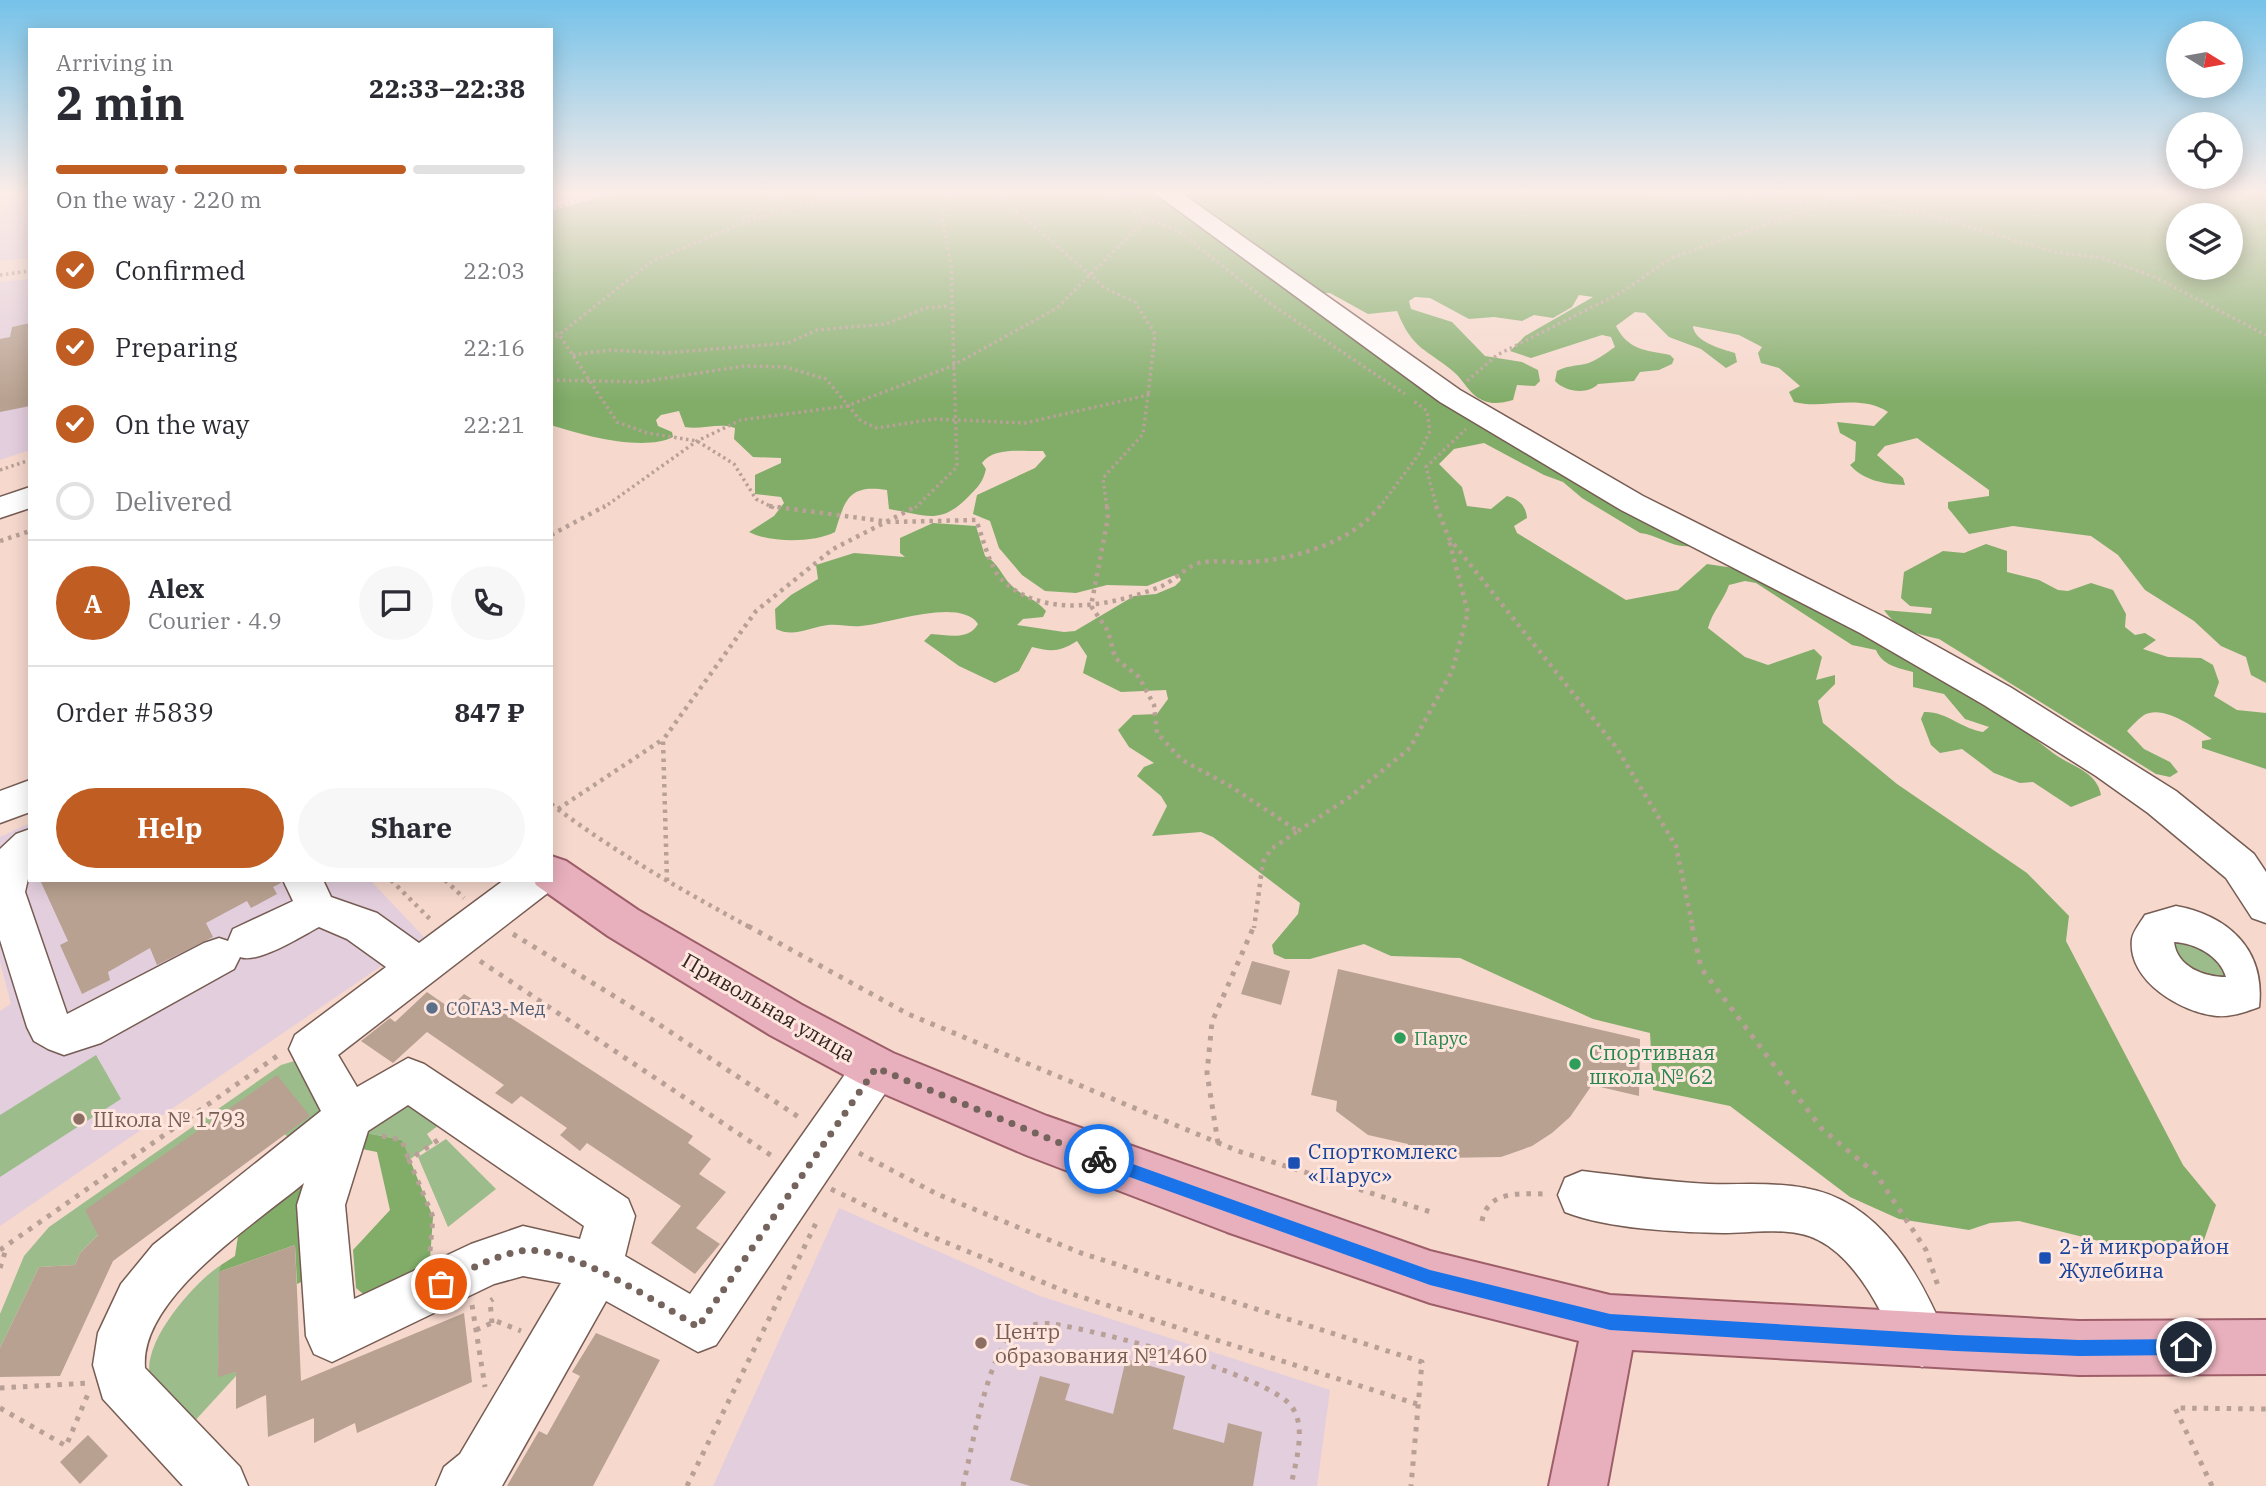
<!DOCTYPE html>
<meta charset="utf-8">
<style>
body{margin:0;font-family:"IBM Plex Serif",serif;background:#f7f7f7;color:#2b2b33;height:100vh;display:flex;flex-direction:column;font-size:26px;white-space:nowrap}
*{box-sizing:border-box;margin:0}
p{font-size:23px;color:#7c7c81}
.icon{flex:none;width:38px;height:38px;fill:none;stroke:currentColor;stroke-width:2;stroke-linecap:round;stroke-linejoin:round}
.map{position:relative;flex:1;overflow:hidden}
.panel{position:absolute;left:28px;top:28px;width:525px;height:854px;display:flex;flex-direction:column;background:#fff;border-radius:0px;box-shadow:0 4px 18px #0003}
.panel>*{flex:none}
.needle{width:46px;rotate:101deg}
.tools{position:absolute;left:2166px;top:21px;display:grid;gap:14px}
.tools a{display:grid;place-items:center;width:77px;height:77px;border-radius:50%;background:#fff;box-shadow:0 4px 18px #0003;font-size:35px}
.pin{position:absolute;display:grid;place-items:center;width:60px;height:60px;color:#fff;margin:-30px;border:4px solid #fff;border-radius:50%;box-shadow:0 2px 7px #0007}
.courier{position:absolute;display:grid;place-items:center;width:70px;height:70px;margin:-35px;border:5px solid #1a73e8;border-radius:50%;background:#fff;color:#222;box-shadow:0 2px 9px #0007}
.summary em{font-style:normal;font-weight:800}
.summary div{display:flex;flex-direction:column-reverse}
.summary{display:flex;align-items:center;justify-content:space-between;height:119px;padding:0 28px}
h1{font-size:46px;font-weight:800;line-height:52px}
.bar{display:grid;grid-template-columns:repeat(4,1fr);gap:10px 7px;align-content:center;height:84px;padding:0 28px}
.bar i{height:9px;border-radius:5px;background:#e1e1e2}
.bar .active{background:#bf5d22}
.bar p{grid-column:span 4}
.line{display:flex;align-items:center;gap:18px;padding:0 28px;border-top:2px solid #e1e1e2}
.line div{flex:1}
.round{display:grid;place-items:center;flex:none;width:74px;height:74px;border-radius:37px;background:#f7f7f7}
ol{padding:0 28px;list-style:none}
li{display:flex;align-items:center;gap:21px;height:77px}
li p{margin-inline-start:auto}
li .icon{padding:7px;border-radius:50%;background:#bf5d22;color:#fff;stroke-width:4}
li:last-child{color:#7c7c81}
li i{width:38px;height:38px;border:4px solid #e1e1e2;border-radius:50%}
.cta{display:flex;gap:14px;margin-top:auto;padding:14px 28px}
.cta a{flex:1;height:80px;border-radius:42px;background:#bf5d22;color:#fff;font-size:28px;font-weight:800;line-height:80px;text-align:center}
.cta a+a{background:#f7f7f7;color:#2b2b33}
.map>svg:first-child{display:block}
.education{fill:#e3cedd}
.green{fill:#9dbc8c}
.forest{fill:#81ad69;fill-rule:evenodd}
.building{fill:#b8a190}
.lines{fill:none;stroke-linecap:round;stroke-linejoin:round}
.minor-casing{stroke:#765c53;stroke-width:3}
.major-casing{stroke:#9e5e69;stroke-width:4}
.path-far2{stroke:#b8a097;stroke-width:3.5;stroke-dasharray:2.5 3.5;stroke-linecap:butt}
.path-far1{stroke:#b8a097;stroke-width:4.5;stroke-dasharray:3.5 5;stroke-linecap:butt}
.path{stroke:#b8a097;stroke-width:5;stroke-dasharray:4.5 7;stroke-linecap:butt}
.minor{fill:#fff;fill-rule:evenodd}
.major{fill:#e8b0bc;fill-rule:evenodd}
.route{fill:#1a73e8}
.done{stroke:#75645d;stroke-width:7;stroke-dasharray:0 12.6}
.service-dot{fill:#5c6f8a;stroke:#ffe6de;stroke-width:2.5}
.leisure-dot{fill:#2e9e5b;stroke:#ffe6de;stroke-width:2.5}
.education-dot{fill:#8d6e63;stroke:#ffe6de;stroke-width:2.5}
.transit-dot{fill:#1a4fb4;stroke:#ffe6de;stroke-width:2.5}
.labels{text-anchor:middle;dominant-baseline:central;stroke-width:6;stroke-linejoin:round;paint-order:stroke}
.service-label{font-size:18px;fill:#4e5e75;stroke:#ffe6de;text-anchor:start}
.leisure-label{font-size:18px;fill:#27864d;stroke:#ffe6de;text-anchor:start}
.near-street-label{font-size:21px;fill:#302521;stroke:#ffe6de}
.near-leisure-label{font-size:21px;fill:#27864d;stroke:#ffe6de;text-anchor:start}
.near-education-label{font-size:21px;fill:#785e54;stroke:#ffe6de;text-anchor:start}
.near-transit-label{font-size:21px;fill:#164399;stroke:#ffe6de;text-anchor:start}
</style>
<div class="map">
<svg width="2266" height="1486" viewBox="0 0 2266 1486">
<rect width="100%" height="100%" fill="#f6d8cd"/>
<path class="education" d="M30,199V258L0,261V216L10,201Z
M30,279V450L0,460V282Z
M30,823V880H370L424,937L0,1226V1011L11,1004L0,962V837Z
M839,1208L1040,1296L1330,1390L1317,1486H713Z"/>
<path class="green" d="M2171,940L2208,942L2232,980L2185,973Z
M96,1055L121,1099L0,1177V1115Z
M301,1059L343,1114L297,1152L285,1134L98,1235L80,1253L75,1265L39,1267L0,1348V1314L24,1256L49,1227L281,1065Z
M427,1092L447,1119L427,1134L433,1143L409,1160L402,1140L361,1132Z
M446,1139L496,1189L448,1227L418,1157Z
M221,1265L218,1376L236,1372V1376L191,1425C180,1412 158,1396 151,1380C138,1346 194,1282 221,1265Z"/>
<path class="forest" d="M616,192H2266V683L2251,675L2246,657L2221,646L2194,621L2145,590L2118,555L2091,536L2013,526L1969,534L1948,508V502L1989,496V490L1917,438L1885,446L1877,455L1903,478L1905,485C1885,484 1864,481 1850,465L1855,461L1856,442L1840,433L1837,422L1874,426L1888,412C1858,393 1824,410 1794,402L1789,392L1800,386L1779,368L1761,363L1758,353L1762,347L1739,335L1693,326C1694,342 1722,349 1735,353L1737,362L1726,368L1701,349L1669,337L1645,313L1635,312L1616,326C1628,350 1645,350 1670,355L1674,359L1672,364L1659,370L1640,372L1634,381L1598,384C1588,395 1565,392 1555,381L1557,371C1567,366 1574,366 1585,364C1595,362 1606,353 1615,347L1611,337L1602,335L1531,358L1510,351L1525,336L1593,297L1579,295L1572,307L1553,318L1534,315L1522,321L1494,317L1469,319L1430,298L1415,297L1409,301L1411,309L1452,322L1485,356L1522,362L1538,370L1540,381L1535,386L1517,385L1513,400C1501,403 1493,405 1482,400C1470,395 1464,381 1455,373C1426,348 1413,351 1397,311L1368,314L1330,293H1322L1335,313L1692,539L1690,546C1672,548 1658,535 1640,533L1582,498L1563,482L1544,475L1484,443L1454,449L1439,464L1462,487L1467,506L1491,509L1507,496C1519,499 1526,506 1527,518L1514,526L1517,533L1626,600L1678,590L1707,564L1754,571L1838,613L1990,710C2019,722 2029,735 2053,753C2070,766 2097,771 2101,795L2071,807L2033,782L2020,783L1994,773L1962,749L1940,753L1931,745L1921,719L1924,712C1946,711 1962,729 1983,732L1989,727L1965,719L1944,694L1913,687V672C1898,668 1882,665 1876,650L1852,645L1756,583L1745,581L1729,585C1723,602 1713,610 1708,628L1745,657L1768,665L1814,649L1822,657L1816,680L1835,675V684L1818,701L1823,723L1897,784L2027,873L2069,916L2066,941L2183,1165L2216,1205L2203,1243L2143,1252L2019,1221L1990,1223L1969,1230L1899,1219L1850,1197L1730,1106L1653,1090L1650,1033L1593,1019L1460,958L1391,956L1364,944L1310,959H1285L1274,954L1272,945L1298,914L1300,903L1213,837L1201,832L1152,836L1167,806L1161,796L1137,776L1144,767L1154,763L1129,747L1118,730L1133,715L1157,714L1168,699L1166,690L1121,692L1083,673L1087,656L1077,641C1060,652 1051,652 1032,647L1019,671L995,683L959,666L924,641L931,634C948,635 968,641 978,624C960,597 889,624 861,626C850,627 839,624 828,625C810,627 794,638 776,629L775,609L791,595L818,579L816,565L854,553L905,557L900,553V538L933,523L976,526L985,556C998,562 1001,575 1011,585C1023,597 1034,597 1046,611L1043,617L1023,619L1017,625L1064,632L1075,631L1134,596L1156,594L1175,586L1181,580L1178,574L1147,586L1107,585L1076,593L1045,591L1022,575L999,548L990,521L973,514L977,495L1035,468L1046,456L1043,451C1025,452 994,446 982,463L986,469C983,482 978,487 969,496C940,526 926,515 889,509L887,490C848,484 845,500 835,532C814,543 770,543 749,532L774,516L784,503L781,497L755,494V475L781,463V458L753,457L734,439L735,428C720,422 701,430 685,427L679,411L661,415L656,420L658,426L672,432L673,437C644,452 581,435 551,425V211ZM2179,215H2231V268H2179Z
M1986,544L2007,551V572L2039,580L2058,590L2068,591L2091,583L2113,590L2126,614L2125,627L2135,635L2145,633L2156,640L2143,649L2168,657L2201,658L2213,665L2219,682L2214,696L2237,710L2266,713V769L2202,748V741L2212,739C2196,729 2164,704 2144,715C2138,719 2132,726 2127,731L2144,749L2170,762L2178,772L2170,777L2156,774L1939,639C1915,633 1899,631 1884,610L1931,614L1932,608L1910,606L1901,598L1904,572L1943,551L1964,553Z
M361,1132L402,1140L433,1217L428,1287L368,1298L356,1288L353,1250L390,1210L377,1152L357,1148Z
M297,1179L327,1187L326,1270L297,1284L295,1245L219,1272L221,1265L235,1256L241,1216Z"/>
<path class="building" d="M30,323V406L0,412V339L10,337L12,327Z
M40,880H281V883L273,887L277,894L251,908L247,901L206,923L213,937L157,965L150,948L108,972L110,980L82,994L60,945L68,941Z
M1252,961L1290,971L1281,1005L1241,994Z
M1338,969L1640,1039L1639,1096L1592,1085L1570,1117L1552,1133L1532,1146L1501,1157L1440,1158L1408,1151V1144L1368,1135L1336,1111L1337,1101L1311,1095Z
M427,992L450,1008L464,994L488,1009L491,1005L693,1136L688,1143L711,1159L699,1174L726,1192L696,1228L720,1244L695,1274L651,1243L681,1206L587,1143L580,1151L560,1135L567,1128L521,1096L512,1104L495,1093L504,1085L427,1032L393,1063L361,1041L390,1018L395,1022Z
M277,1075L310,1116L113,1261L60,1376L0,1377V1348L39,1267L75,1265L80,1253L98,1235L85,1210Z
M295,1245L301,1381L464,1313L472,1382L357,1433L355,1423L314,1443V1418L268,1437L266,1395L236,1409V1372L218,1377L219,1272Z
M596,1333L660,1360L593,1486H507L539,1431L547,1435L580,1376L572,1372Z
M1126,1359L1185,1376L1173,1429L1224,1443L1228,1423L1262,1432L1253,1486H1030L1010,1480L1040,1376L1070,1384L1065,1400L1113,1414Z
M88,1435L108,1456L80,1484L60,1462Z"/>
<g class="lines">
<defs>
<path id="minor" d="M1153,192H1180L1460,390L1643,496L1884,617L2010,687L2176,791L2254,854L2266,872V923L2252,918L2226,878L2148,813L2096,776L1984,705L1860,633L1621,510L1440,402Z
M30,487V508L0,518V497Z
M30,780V812L0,823V791Z
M30,829V870L25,892L67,1014L204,943L219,938L228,941L233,929L293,901L283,880H323L331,897L377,913L419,943L504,880H551V872L555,880L549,892L338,1055L357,1087L408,1058L424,1064L628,1199L635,1216L625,1256L690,1294L860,1053L876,1047L892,1053L898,1068L892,1083L716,1345L698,1352L606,1301L502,1486H436L444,1467L460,1454L561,1283L523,1276L494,1284L332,1362L314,1354L306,1336L297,1205L304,1183C255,1224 139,1298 145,1368L240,1467L248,1486H183L103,1399L93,1365L98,1333L121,1284L153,1245L321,1111L289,1049L295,1035L386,967L347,939L319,927C300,937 258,964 240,957L234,969L101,1043L64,1055L48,1049L34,1041L27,1027L0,940V849L16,834ZM408,1105L584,1226L580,1239L523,1226L471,1244L354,1299L345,1205L368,1131Z
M2176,906C2225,915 2266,947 2259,1007C2245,1012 2232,1017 2217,1016C2182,1013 2127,981 2132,939C2133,931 2141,922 2145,915ZM2174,942C2195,943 2220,956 2226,977C2204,977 2177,967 2174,942Z
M1582,1171C1624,1176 1667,1182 1709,1184C1741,1185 1774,1182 1805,1188C1881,1201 1921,1276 1948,1341L1940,1359L1922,1367L1904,1359C1885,1319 1860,1261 1818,1240C1791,1226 1752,1233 1723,1233C1676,1232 1608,1229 1565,1212L1558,1195L1565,1178Z"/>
<path id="major" d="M551,856L566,861L638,910L802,1005L893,1053L1047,1116L1430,1251L1610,1295L2079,1321L2266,1320V1374L2079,1375L1632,1350L1607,1486H1549L1579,1341L1430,1303L1227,1232L1026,1155L859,1083L770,1035L608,936L536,885L534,880H551Z"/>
</defs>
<use href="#minor" class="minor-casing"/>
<use href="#major" class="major-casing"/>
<path class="path-far2" d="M1001,192L1011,206L1105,288L1135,302L1155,334L1148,395
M1644,192L1681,199L1824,203
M1835,192L1854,201L1931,215L2055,252L2102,258L2155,277L2266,335
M551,209L607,192
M1146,219L1177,230L1272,305L1405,394
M742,223L814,201L878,192
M0,275L30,271
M551,329L560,336L617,422L647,433L697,441L734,464L756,499L774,508
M551,341L652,261L738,225L781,192
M573,355L610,350L665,353L788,343L817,330L886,324L926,308L950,306
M551,380L641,382L744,366L785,367L826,379L861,421L877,428L934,419L1025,423L1148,395L1143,434L1103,478L1107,508
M1467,381L1497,355L1622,292L1671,258L1827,203L1832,192
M0,470L30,460
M603,508L697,441L741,420L847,406L952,366L1057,308L1146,219L1108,192
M915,508L957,467L951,265L942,217L952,192
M1379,508L1419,454L1430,431L1427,411L1414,401
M1437,508L1426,467L1466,429"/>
<path class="path-far1" d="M769,506L890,522L976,520C983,537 989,566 1001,579C1042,620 1113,606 1162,586C1175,580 1189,564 1203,562C1219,560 1235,563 1251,562C1295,559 1353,542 1380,506
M1107,506L1108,518L1091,606L1108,631L1115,658L1139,677L1154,705L1157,733L1182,760L1230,786L1298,831L1271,849L1263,862L1254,928
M1436,506L1449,538L1616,747L1676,846L1693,928
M551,535L605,506
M0,541L30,531
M551,804C614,852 682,890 751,928
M558,809L662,740
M1298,831L1350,797L1410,748L1452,671L1468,613L1449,540
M391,880L433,922
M445,880L464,898
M667,881L663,740L756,611L833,549L917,506"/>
<path class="path" d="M748,926L908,1014L1238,1151L1434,1213
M1692,926L1701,968L1822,1129L1876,1174L1926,1250L1939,1289
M513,934L648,1017L800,1118
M480,961L775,1158
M382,1136L402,1140L409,1160
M1218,1143L1207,1073L1212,1022L1254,926
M859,1153L937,1194L1081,1253L1422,1362L1411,1486
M831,1189L923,1233L1069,1293L1417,1404
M1482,1221C1488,1189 1522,1194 1548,1194
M0,1250L280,1054
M430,1251L433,1217L409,1160L438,1140
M0,1268L7,1246
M472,1305L485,1387
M492,1323L490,1301L493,1299
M476,1330L496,1321L521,1331
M0,1388L89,1383
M0,1408L66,1446L88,1394
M687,1486L818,1219
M963,1486C972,1449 986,1360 1012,1335C1022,1326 1040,1322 1053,1324C1096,1330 1270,1375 1292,1407C1307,1428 1295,1464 1291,1486
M2212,1486L2175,1408L2266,1409"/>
<use href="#minor" class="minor"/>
<use href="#major" class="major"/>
</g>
<linearGradient id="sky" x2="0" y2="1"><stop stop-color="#75c2e9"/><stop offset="0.48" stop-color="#fbede8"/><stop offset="1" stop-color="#fbede8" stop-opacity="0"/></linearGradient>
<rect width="2266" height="400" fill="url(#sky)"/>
<path class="route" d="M1099,1152L1430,1270L1610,1314L1956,1335L2079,1340L2186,1339L2194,1347L2186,1355L2079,1356L1956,1351L1610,1330L1430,1285L1099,1166L1092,1159Z"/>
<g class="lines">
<path class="done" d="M441,1284C466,1271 493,1256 521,1251C567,1243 658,1303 698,1327L876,1068L1099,1159"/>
</g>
<circle class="service-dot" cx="432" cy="1008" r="7"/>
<g class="leisure-dot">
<circle cx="1400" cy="1038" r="7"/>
<circle cx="1575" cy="1064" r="7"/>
</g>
<g class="education-dot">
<circle cx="79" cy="1119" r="7"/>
<circle cx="981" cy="1343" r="7"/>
</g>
<g class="transit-dot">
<rect x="1287" y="1156" width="14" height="14" rx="3.5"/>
<rect x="2038" y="1251" width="14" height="14" rx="3.5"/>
</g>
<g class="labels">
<g class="service-label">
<text x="446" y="1008">СОГАЗ-Мед</text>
</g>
<g class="leisure-label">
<text x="1414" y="1038">Парус</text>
</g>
<g class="near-street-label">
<text transform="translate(769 1007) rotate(30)">Привольная улица</text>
</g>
<g class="near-leisure-label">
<text x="1589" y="1052">Спортивная<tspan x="1589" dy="24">школа № 62</tspan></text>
</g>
<g class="near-education-label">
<text x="93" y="1119">Школа № 1793</text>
<text x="995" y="1331">Центр<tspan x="995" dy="24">образования №1460</tspan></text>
</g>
<g class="near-transit-label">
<text x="1308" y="1151">Спорткомлекс<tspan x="1308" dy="24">«Парус»</tspan></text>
<text x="2059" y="1246">2-й микрорайон<tspan x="2059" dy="24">Жулебина</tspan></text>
</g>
</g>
</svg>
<div class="tools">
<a><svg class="needle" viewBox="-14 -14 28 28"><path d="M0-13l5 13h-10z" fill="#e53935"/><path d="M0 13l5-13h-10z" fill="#7c7c81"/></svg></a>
<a><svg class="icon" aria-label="locate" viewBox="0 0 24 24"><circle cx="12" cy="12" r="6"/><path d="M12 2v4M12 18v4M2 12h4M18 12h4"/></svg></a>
<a><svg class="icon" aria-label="layers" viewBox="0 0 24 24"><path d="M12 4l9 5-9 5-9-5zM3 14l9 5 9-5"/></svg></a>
</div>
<div class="pin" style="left:441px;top:1284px;background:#ea580c"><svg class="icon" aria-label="bag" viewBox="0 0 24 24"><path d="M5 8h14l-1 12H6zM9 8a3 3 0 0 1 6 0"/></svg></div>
<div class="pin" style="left:2186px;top:1347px;background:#1f2937"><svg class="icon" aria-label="home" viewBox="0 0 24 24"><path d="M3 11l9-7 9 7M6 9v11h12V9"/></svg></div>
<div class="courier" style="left:1099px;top:1159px"><svg class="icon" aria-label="bike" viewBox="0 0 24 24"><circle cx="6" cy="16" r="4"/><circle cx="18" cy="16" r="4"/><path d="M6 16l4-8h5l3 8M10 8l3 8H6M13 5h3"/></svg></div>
<section class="panel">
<div class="summary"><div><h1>2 min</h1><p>Arriving in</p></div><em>22:33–22:38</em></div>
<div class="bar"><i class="active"></i><i class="active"></i><i class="active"></i><i></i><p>On the way · 220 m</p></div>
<ol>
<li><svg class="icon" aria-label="check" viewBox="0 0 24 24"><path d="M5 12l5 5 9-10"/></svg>Confirmed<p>22:03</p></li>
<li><svg class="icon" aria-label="check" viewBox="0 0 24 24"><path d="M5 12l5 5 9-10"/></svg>Preparing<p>22:16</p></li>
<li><svg class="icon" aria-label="check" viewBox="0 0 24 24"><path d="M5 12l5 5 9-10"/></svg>On the way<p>22:21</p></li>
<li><i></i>Delivered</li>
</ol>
<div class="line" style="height:126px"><b class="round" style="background:#bf5d22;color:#fff">A</b><div><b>Alex</b><p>Courier · 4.9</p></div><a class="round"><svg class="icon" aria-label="chat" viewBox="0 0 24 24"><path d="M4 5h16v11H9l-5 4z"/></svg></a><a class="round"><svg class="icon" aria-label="phone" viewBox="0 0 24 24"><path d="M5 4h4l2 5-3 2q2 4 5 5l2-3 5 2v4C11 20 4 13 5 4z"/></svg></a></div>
<div class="line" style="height:91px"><div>Order #5839</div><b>847 ₽</b></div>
<div class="cta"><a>Help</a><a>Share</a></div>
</section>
</div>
